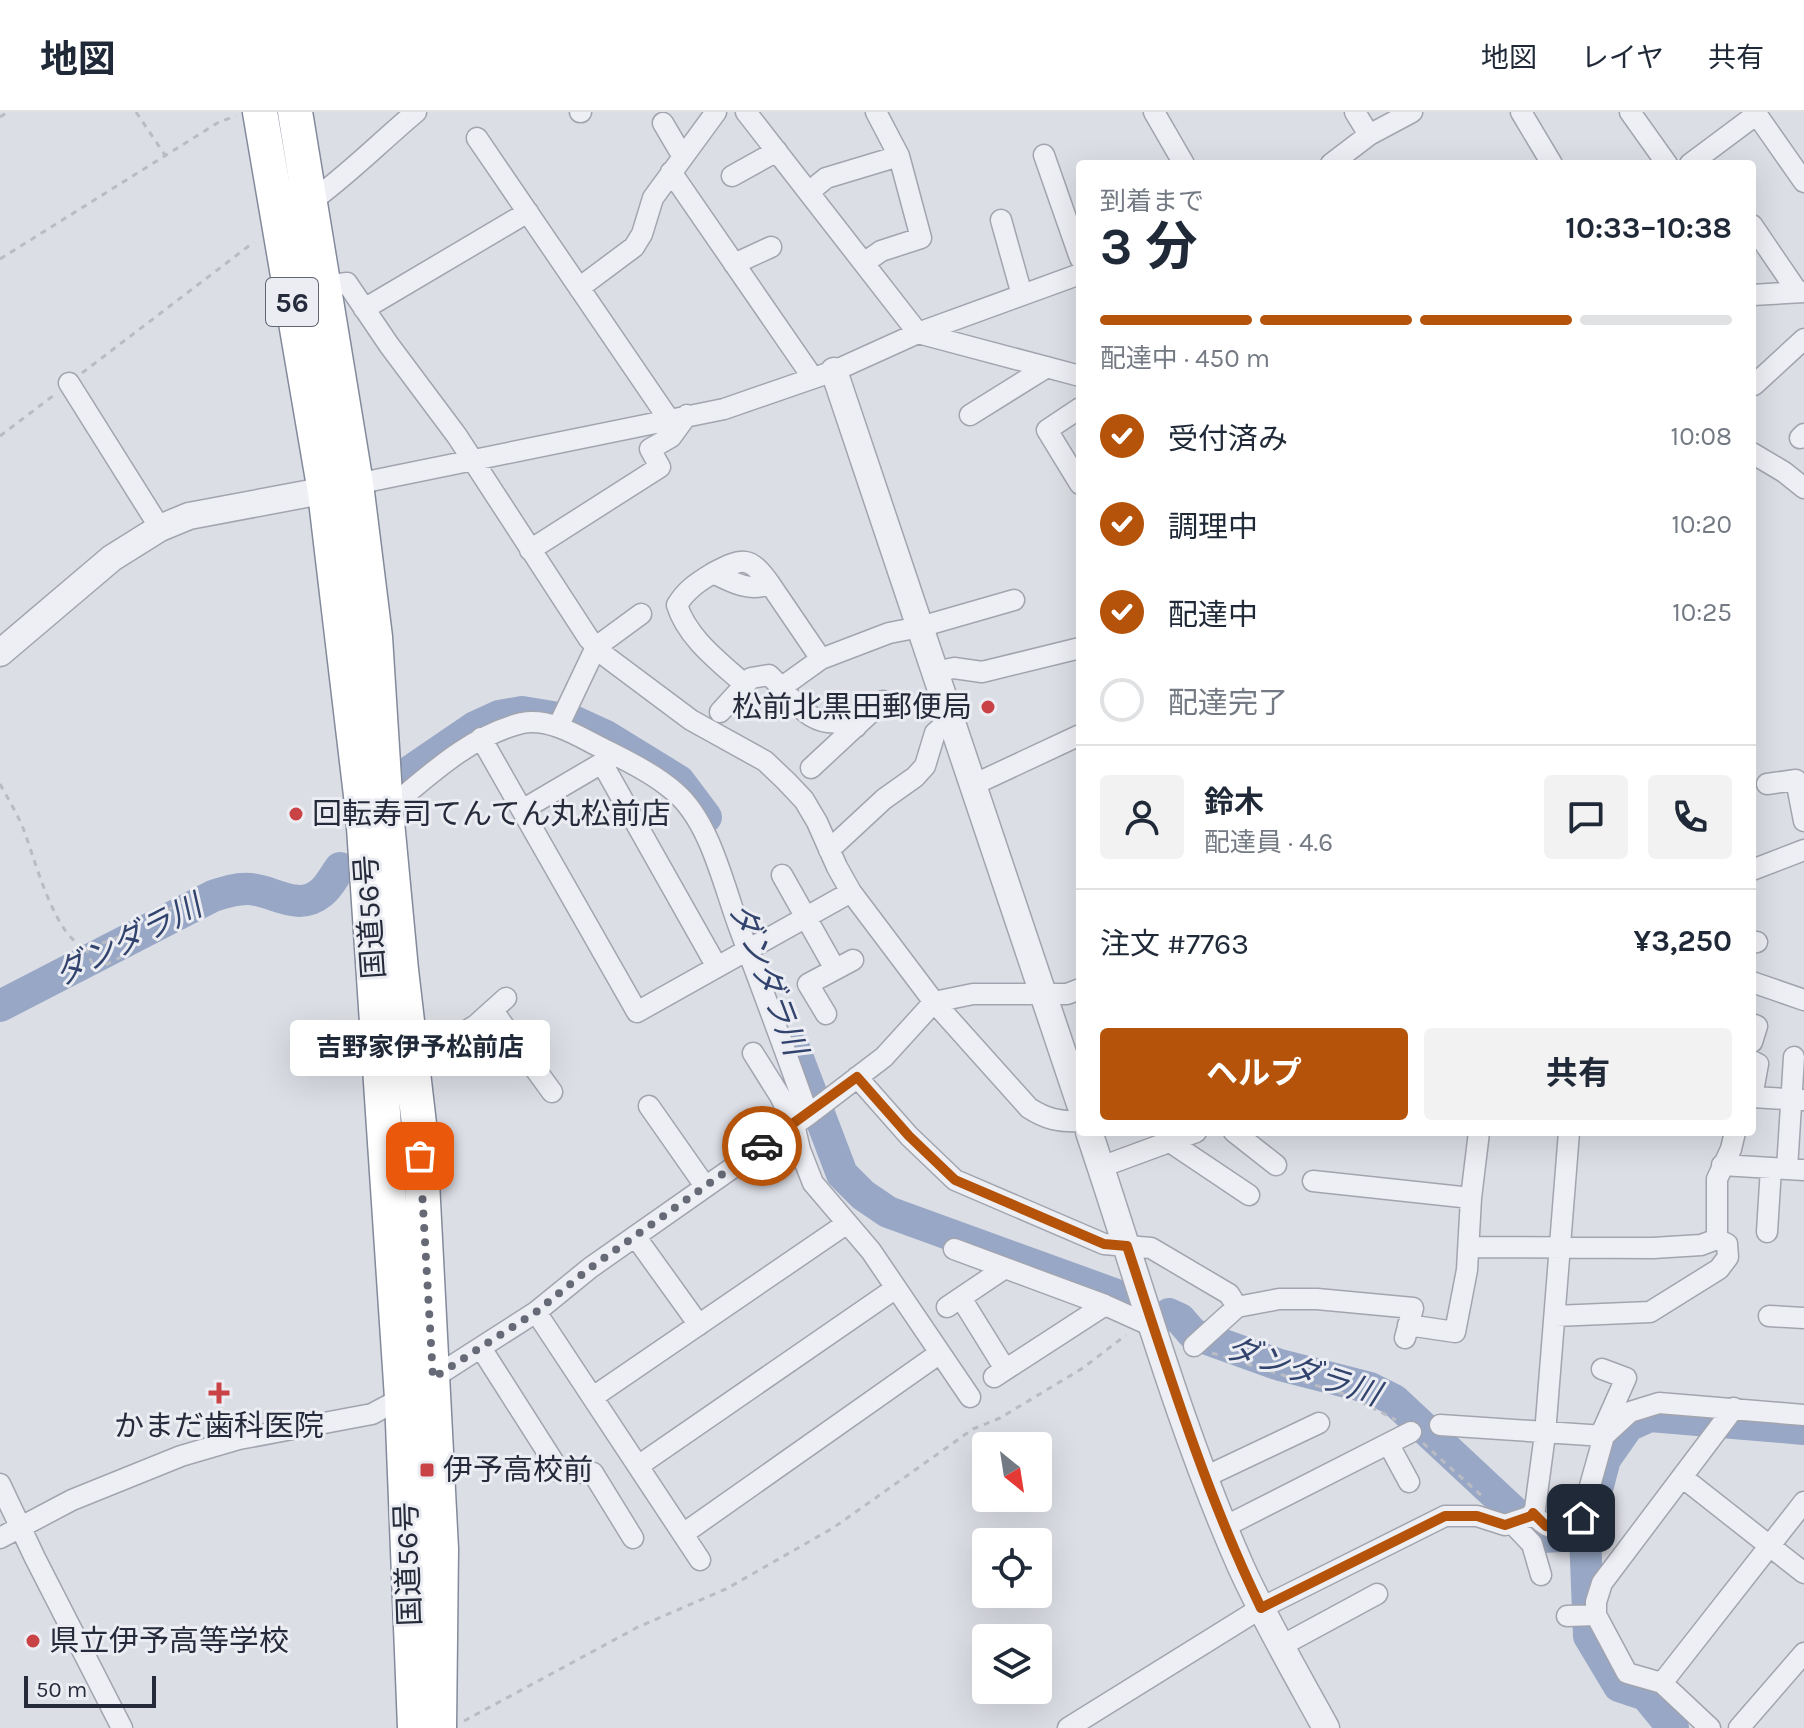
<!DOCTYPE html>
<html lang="ja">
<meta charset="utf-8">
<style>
body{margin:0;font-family:Karla,"Noto Sans JP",sans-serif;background:#f2f2f3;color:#1f2937;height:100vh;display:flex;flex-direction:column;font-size:30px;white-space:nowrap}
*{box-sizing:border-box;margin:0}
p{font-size:26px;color:#747a83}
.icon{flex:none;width:44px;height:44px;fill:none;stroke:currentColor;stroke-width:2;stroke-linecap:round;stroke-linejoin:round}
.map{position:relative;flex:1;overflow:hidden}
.panel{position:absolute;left:1076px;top:48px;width:680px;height:976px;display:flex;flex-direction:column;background:#fff;border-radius:8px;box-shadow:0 8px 32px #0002}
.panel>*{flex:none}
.needle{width:52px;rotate:150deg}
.buttons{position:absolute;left:972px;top:1320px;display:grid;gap:16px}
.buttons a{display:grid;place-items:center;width:80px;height:80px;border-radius:8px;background:#fff;box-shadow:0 8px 32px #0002;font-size:40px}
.scale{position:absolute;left:24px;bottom:20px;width:132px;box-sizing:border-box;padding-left:8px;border:4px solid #262b3b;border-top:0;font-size:22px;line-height:28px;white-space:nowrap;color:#262b3b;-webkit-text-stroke:6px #ebedf3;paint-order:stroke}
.pin{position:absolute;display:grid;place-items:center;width:68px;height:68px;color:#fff;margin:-34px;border-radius:16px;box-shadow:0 4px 12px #0006}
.courier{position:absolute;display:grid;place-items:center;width:80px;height:80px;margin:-40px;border:6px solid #b45309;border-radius:50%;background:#fff;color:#222;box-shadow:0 2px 10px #0007}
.bubble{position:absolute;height:56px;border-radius:8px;background:#fff;box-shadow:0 8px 32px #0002;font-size:26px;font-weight:700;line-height:56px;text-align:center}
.overview em{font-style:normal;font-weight:700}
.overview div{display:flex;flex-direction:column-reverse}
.overview{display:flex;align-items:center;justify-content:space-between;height:136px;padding:0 24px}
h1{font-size:52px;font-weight:700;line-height:60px}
.bar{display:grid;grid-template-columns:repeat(4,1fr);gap:12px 8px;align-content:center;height:96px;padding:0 24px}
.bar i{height:10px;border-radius:6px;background:#e0e1e3}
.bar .selected{background:#b45309}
.bar p{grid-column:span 4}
.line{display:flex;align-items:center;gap:20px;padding:0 24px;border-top:2px solid #e0e1e3}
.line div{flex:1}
.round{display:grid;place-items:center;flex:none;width:84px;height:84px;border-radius:8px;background:#f2f2f3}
ol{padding:0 24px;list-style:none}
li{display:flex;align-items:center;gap:24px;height:88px}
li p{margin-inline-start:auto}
li .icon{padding:8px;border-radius:50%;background:#b45309;color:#fff;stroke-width:4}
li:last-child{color:#747a83}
li i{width:44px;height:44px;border:4px solid #e0e1e3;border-radius:50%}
.cta{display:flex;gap:16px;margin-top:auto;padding:16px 24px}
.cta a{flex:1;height:92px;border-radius:8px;background:#b45309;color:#fff;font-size:32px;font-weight:700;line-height:92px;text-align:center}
.cta a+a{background:#f2f2f3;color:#1f2937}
header{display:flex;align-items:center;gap:48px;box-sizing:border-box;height:112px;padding:0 40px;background:#fff;border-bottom:2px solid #e0e1e3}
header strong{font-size:38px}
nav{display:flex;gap:44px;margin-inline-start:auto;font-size:28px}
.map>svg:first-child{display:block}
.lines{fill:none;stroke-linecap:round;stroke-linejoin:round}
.river{stroke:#97a7c5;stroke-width:32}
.minor-casing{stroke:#a2a5af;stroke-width:23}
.tertiary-casing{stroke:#a2a5af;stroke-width:29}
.trunk-casing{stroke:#838a9b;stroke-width:37}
.path{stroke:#babcc4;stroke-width:3;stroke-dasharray:6 6;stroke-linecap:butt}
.minor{stroke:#eeeff4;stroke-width:20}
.tertiary{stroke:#eeeff4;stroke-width:26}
.trunk{stroke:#fff;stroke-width:34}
.done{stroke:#666a76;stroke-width:8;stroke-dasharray:0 14.4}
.route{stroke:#b45309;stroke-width:10}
.poi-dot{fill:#c94245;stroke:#ebedf3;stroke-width:3}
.labels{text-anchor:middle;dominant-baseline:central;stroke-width:6;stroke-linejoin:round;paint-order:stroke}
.shield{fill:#ebedf3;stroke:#616572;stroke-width:2}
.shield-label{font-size:28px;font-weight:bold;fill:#262b3b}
.poi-label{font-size:30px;fill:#262b3b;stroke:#ebedf3;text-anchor:start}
.street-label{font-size:30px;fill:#262b3b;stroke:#ebedf3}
.water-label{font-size:32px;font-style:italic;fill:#32446d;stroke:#ebedf3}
</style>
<header>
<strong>地図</strong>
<nav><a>地図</a><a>レイヤ</a><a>共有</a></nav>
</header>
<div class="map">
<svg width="1804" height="1616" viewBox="0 0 1804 1616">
<rect width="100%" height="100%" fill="#dcdee5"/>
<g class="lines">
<path class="river" d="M409,660L475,615L499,604L522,600L571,608L606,624L679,669L706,705
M0,894L213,784C225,780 237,776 250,777C274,779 298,800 321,781C329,775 334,764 340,756
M794,936L842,1062L863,1083L888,1100L1125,1186
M1169,1202L1180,1207L1193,1222L1280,1253L1370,1276L1394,1288L1541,1425L1585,1423L1605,1347L1628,1314L1650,1304L1804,1317
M1585,1423L1589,1524L1619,1574L1646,1583L1673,1616"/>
<defs>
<path id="minor" d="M580,0H581
M746,0L918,221L1080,264
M1154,0L1184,52
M1355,0L1369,23
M1521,0L1552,52
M1630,0L1667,52
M1755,0L1804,70
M663,11L683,45
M477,26L668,306
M1044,43L1080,146
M1331,52L1369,23L1412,0
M1690,52L1757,2
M671,60L813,266
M732,64L777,39
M809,80L826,66L899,44
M305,94C345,66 379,31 416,0
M1001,108L1022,183
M1752,113L1797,179
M864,151L881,139L921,126L899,44L876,0
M734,152L771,135
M314,175L347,171L389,233L457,324L589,527L604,543L691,608L765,649L786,669L804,688L817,710L837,755L851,780L934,890L1029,996C1046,1007 1059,1010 1080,1009
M579,176L634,135L642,122L653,86L716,0
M1752,183L1804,180
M364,197L528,100
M69,271L160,416
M1754,273L1804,227
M970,303L1047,255
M1800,326L1804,322
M1752,341L1784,360L1804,376
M356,372L724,297L834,259L918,221L1080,162
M1080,372L1047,318L1080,296
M530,438L660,355L650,337L671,325L687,303
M713,461C743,445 750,444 770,472
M935,560L954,556L982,560L1080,536
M744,572C720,550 687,526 677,493C686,478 698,470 713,461C732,470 748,480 770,472L821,547
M782,575L821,547L889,521L920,515L1014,488
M720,600L751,566L769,563C794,586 808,618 847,609L856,615
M558,615L596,535L641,502
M481,626L637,900L851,780
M811,656L883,589
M1767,672L1796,668L1804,709
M973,673L1080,623
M522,698L602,651L717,855
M380,700L386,699C427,665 469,624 522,611C548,606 575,622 596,633C623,647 652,660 675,680C710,710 723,772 739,815C762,877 786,940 808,1003
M829,738L884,687L915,665L925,654L935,621L951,607
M1752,758L1804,738
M782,763L835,857
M1752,831L1757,830
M1752,870L1804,888
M493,899L552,980
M826,902L808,872L853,848
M1752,912L1757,914L1752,930
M753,941L780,984L794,1012L800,1038L813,1071L871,1139L970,1285
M1752,949L1758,952L1752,985
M412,952L476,913L506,886
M857,965L909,1024L955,1068L1104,1132L1151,1136L1229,1182L1237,1195L1279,1187H1317L1413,1196L1405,1226
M1752,985L1804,988
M649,994L705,1074
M1234,1020L1276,1053
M1170,1030L1249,1083
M1722,1053L1804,1058
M1101,1055L1196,1020
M1787,1057L1794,945
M1313,1069L1471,1086
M1767,1120L1771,1056
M635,1124L699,1213
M1717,1127V1067L1731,1037L1735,1020
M1469,1135L1653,1136L1701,1133L1717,1127L1727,1132L1728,1145L1719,1157L1650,1200L1555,1204
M954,1137L1105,1193L1154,1215
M961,1186L1005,1257
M947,1195L1005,1156
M536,1200L700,1448
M1769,1204L1804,1206
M1408,1213L1455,1220L1467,1158L1471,1086L1479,1020
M1194,1234L1237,1195
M481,1236L560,1360L593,1361L633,1426
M994,1265L1105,1193
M593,1285L846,1112
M1440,1313L1604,1324L1630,1300L1659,1291L1804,1303
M1602,1320L1626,1266L1602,1257
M1389,1333L1409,1370
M638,1354L896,1176
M1205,1365L1319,1311
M1682,1365L1804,1461
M0,1372L35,1446L122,1616
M1533,1401C1546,1418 1566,1424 1581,1406L1604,1324
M1513,1412L1532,1432L1541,1463
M1224,1415L1411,1320
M683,1422L940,1241
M0,1426L72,1388L181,1344L239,1327L372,1302L402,1286L536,1200L590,1156L808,1003L884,945L934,890L973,882H1067L1080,877
M1567,1504L1596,1503
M1281,1534L1377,1482
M1662,1571L1804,1390
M1068,1616L1261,1496L1445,1404H1477L1505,1413L1531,1404L1535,1397L1545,1322L1569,1020
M1710,1616L1662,1571L1627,1561L1596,1503V1490L1602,1471L1734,1296
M1739,1616L1804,1541"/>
<path id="tertiary" d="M834,259L1080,992
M0,541L112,446L160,416L189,404L343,375
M1089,1020C1138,1165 1179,1315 1241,1455C1266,1510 1297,1563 1326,1616"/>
<path id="trunk" d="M260,0L325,380L363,700L402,1286L415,1616
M295,0L356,372L375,525L386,699L401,858L419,1012L441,1437L439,1616"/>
</defs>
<use href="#minor" class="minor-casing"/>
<use href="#tertiary" class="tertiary-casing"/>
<use href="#trunk" class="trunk-casing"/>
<path class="path" d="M136,0L165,43
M0,5L8,0
M0,147L219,10L236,4
M82,261L254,130
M0,324L54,283
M0,672C8,687 17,701 23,716C33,740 57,837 89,834C115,832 165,799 189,786
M87,835L88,843L96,858L121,845
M1212,1241L1350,1284L1396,1308
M1423,1331L1483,1385
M464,1609L638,1515L726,1477L833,1416L973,1317L1000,1306L1083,1256L1126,1223"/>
<use href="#minor" class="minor"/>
<use href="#tertiary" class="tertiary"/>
<use href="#trunk" class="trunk"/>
</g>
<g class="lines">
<path class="done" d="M420,1044L433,1266L536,1200L590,1156L762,1034"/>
<path class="route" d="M762,1034L857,965L909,1024L955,1068L1104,1132L1127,1134C1167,1256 1205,1380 1261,1496L1445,1404H1477L1505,1413L1531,1404L1533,1401L1546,1414L1567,1418L1581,1406"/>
</g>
<g class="poi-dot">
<circle cx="988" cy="595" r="8"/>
<circle cx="296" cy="702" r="8"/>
<path d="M215 1269h8v8h8v8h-8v8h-8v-8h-8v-8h8z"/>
<rect x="419" y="1350" width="16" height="16" rx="4"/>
<circle cx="33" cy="1529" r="8"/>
</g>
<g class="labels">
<rect class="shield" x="266" y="166" width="52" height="48" rx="6"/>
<g class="shield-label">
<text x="292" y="190">56</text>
</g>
<g class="poi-label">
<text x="972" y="595" text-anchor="end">松前北黒田郵便局</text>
<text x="312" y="702">回転寿司てんてん丸松前店</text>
<text x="219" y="1314" text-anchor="middle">かまだ歯科医院</text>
<text x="443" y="1358">伊予高校前</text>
<text x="49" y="1529">県立伊予高等学校</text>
</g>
<g class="street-label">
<text transform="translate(370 805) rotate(-94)">国道56号</text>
<text transform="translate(408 1452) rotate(-92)">国道56号</text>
</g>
<g class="water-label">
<text transform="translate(128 828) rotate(-27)">ダンダラ川</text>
<text transform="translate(768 867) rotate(69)">ダンダラ川</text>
<text transform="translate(1303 1259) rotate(18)">ダンダラ川</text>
</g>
</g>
</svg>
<div class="buttons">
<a><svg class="needle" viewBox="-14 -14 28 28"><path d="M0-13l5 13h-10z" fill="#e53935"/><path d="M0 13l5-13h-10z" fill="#747a83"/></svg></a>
<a><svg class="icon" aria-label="locate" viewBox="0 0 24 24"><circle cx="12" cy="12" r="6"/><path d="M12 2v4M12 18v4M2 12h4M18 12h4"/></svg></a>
<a><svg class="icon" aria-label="layers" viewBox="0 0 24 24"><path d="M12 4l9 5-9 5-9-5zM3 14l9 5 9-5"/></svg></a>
</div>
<div class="scale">50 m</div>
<div class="pin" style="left:420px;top:1044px;background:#ea580c"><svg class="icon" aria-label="bag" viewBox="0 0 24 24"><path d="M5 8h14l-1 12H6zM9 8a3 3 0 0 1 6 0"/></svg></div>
<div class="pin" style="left:1581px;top:1406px;background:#1f2937"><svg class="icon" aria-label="home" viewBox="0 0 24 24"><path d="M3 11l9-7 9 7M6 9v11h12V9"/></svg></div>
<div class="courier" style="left:762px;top:1034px"><svg class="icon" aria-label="car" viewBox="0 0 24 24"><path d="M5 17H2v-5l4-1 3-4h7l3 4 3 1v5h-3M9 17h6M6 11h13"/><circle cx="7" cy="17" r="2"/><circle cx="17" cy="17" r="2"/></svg></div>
<div class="bubble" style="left:290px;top:908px;width:260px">吉野家伊予松前店</div>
<section class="panel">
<div class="overview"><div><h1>3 分</h1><p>到着まで</p></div><em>10:33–10:38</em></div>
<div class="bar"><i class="selected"></i><i class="selected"></i><i class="selected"></i><i></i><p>配達中 · 450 m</p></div>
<ol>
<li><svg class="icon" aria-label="check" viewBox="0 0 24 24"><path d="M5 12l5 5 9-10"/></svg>受付済み<p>10:08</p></li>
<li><svg class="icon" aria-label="check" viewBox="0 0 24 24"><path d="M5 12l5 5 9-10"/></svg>調理中<p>10:20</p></li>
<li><svg class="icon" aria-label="check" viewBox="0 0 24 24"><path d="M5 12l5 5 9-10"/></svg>配達中<p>10:25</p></li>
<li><i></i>配達完了</li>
</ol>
<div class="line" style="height:144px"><a class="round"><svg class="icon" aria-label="person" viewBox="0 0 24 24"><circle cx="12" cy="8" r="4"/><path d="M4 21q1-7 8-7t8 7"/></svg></a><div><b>鈴木</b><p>配達員 · 4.6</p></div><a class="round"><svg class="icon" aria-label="chat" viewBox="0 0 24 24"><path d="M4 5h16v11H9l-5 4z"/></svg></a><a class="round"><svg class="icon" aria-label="phone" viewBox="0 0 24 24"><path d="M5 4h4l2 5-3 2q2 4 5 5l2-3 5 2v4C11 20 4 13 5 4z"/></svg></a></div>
<div class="line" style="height:104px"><div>注文 #7763</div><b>¥3,250</b></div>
<div class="cta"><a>ヘルプ</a><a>共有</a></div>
</section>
</div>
